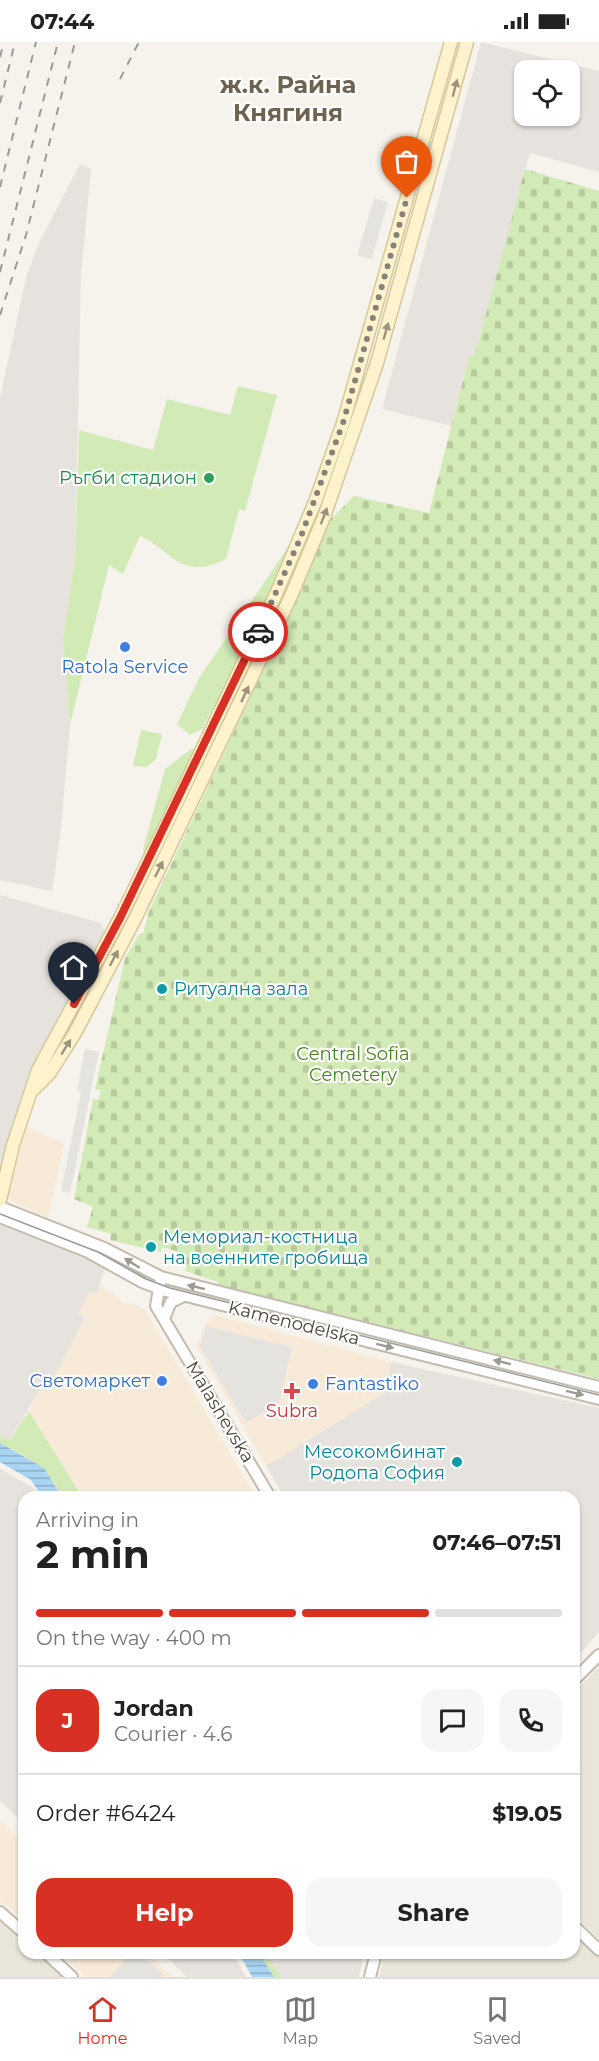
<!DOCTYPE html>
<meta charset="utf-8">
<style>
body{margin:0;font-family:Montserrat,sans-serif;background:#f6f6f6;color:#222;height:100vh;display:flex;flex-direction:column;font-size:22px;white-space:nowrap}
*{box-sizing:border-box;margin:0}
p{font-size:20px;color:#767676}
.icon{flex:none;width:33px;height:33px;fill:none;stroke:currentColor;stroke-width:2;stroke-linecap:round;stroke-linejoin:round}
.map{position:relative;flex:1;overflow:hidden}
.panel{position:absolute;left:18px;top:1449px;width:562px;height:468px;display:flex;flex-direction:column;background:#fff;border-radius:18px;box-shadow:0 2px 4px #0004}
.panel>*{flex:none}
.fabs{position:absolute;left:514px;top:18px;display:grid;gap:12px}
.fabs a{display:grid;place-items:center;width:66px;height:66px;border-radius:12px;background:#fff;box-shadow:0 2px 4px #0004;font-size:30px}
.pin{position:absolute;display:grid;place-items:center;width:51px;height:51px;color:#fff;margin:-62px -26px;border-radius:50% 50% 50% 0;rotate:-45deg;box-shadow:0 0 6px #0007}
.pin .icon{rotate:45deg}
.courier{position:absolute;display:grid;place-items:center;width:60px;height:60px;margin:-30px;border:4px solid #d93025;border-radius:50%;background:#fff;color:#222;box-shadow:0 2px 8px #0007}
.headline em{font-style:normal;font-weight:700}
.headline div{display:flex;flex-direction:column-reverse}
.headline{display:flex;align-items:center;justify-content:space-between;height:102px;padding:0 18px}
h1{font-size:39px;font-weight:700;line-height:45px}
.bar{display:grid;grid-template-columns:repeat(4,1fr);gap:9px 6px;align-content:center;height:72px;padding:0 18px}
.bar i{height:8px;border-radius:4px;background:#e0e0e0}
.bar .on{background:#d93025}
.bar p{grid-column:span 4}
.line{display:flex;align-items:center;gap:15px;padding:0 18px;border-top:2px solid #e0e0e0}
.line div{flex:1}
.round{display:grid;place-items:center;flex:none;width:63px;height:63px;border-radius:18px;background:#f6f6f6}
.cta{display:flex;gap:12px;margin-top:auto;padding:12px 18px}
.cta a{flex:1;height:69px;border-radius:18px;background:#d93025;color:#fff;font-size:24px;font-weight:700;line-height:69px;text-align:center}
.cta a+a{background:#f6f6f6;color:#222}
.status{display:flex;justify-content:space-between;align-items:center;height:42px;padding:0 30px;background:#fff;direction:ltr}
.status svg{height:16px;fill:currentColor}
.menu{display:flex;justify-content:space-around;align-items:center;height:84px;border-top:2px solid #e0e0e0;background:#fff;font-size:16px;color:#767676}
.menu a{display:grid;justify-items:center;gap:3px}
.menu .on{color:#d93025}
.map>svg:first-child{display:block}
.residential{fill:#eae5da}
.commercial{fill:#f7ead8}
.industrial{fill:#e6e2dd;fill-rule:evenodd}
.green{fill:#d2eab5}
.cemetery{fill:url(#cemetery-stones)}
.parking{fill:#e5e3e0}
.water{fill:url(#water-rules)}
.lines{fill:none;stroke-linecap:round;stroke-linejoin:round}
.tertiary-casing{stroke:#c2bbae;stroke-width:14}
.secondary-casing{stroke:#d6c79b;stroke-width:15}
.tertiary{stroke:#fff;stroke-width:10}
.secondary{stroke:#fff3cd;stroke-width:12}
.tram{stroke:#9a9a9a;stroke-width:1.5}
.rail{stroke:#9a9a9a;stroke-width:2;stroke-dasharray:8 8;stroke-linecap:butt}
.oneway{fill:#9c937c}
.oneway2{fill:#9c9892}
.done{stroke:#878178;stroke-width:6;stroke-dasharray:0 10.8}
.route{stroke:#d93025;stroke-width:8}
.leisure-dot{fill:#2e9e5b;stroke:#fff;stroke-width:2}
.shop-dot{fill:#3f7fe0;stroke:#fff;stroke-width:2}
.culture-dot{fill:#0f9aa8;stroke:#fff;stroke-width:2}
.health-dot{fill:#e0444e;stroke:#fff;stroke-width:2}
.labels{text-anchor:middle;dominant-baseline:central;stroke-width:4.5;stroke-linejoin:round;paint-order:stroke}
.leisure-label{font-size:18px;fill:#27864d;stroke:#fff;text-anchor:end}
.shop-label{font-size:18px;fill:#366cbe;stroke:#fff}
.culture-label{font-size:18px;fill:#0d838f;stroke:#fff;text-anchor:start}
.park-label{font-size:18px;fill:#4a7f2a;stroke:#fff}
.street-label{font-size:18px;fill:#4b4439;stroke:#fff}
.health-label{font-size:18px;fill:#be3a42;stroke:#fff}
.district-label{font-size:24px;font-weight:bold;fill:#6e6250;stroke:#fff}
</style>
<div class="status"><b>07:44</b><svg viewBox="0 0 49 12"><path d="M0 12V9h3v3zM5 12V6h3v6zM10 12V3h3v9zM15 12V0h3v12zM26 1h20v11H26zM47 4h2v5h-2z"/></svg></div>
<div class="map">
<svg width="599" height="1935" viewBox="0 0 599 1935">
<defs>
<pattern id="cemetery-stones" width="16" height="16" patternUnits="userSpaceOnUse" patternTransform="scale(1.5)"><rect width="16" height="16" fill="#d2eab5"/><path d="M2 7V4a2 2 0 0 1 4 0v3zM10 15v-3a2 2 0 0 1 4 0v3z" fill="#b6ca9c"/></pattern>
<pattern id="water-rules" width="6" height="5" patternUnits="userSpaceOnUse" patternTransform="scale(1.5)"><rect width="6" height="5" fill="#a9d4f2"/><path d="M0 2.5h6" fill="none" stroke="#8caec5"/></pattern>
</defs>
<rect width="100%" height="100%" fill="#f6f3ec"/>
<path class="residential" d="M599,1625V1897L574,1873L575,1650Z
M0,1877L24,1899V1911H38L65,1935H0Z
M575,1892L599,1916V1935H379L385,1911H574Z"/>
<path class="commercial" d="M25,1084L64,1101L48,1176L7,1157Z
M99,1244L115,1252L123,1261L134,1262L145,1268L256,1455H82L29,1369L42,1344L53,1337L85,1275L79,1271L89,1250H96Z
M216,1273L391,1320L386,1350L266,1424L197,1305L204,1282Z
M0,1779L24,1801V1879L0,1858Z
M60,1911H147L174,1935H86Z"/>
<path class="industrial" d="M481,0L599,29V130L530,111L475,313L469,315L451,384L382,367ZM525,28H570V74H525Z
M80,122L91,127L81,233L75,517L63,597L70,683L61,787L52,849L0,838V355L27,232L40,199Z
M0,853L101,881L105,890L23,1052L0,1135Z
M0,1182L100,1222L105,1227L97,1250L89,1251L79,1271L85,1275L53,1337L42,1344L10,1398L0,1393Z
M391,1320L599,1366V1590L575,1617L574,1455H284L266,1424L386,1350Z
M0,1427L34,1446L37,1455H24V1782L0,1759Z
M162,1911H233L246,1935H187Z
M265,1911H364L359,1935H281Z"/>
<path class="green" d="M238,344L277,353L245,469L239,467L226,517C180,540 174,509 140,494L123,532L109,523L70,683L63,597L75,517L79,388L153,408L167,357L230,373Z
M291,501L267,560L232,632L202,687L190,693L177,682L199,636Z
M141,688L162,692L156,717L147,725L133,724Z
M192,706L195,710L147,810L144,811L143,807L165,727Z
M29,1369L82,1455H62C46,1423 30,1417 0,1401V1393L10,1398Z
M259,1911H265L281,1935H274Z"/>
<path class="cemetery" d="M525,127L599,149V1337L218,1243V1240L185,1229L187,1222L177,1220L179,1210L162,1205L161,1210L110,1198L111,1192L87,1185L93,1165L74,1157L93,1057L98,1058L101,1048L95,1047L125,916L140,891L143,892L149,869L296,559L329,479L354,454L429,471L469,315L475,313Z"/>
<path class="parking" d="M374,156L388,160L372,217L357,213Z
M85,1007L99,1010L70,1151L61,1149L81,1050L77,1048Z
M206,1284L292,1305L279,1361L246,1381L200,1304Z
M132,1911H140L163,1932L161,1935H110Z"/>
<path class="water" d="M0,1401L44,1426L62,1455H42L31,1438L0,1420Z
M239,1911H259L274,1935H252Z"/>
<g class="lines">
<defs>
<path id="tertiary" d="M0,1165L104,1206L161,1235L599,1345
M0,1175L86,1209L142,1240L166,1249L599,1357
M160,1241L156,1264L159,1269L270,1455
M165,1274L171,1260L184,1254
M574,1638L599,1613
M0,1870L24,1891
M574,1884L599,1908
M46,1911L72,1935
M370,1935L376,1911"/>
<path id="secondary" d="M33,1048L49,1032L75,991L134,879L291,554L324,475L377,321L467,0
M0,1158L13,1103L38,1028L120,876L166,783L276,552L315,460L343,381L451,0"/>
</defs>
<use href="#tertiary" class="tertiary-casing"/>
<use href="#secondary" class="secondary-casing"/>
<use href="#tertiary" class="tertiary"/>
<use href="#secondary" class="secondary"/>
<path class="tram" d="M0,1172L98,1210L146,1237L170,1246L599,1353"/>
<path class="rail" d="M0,15L4,0
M120,37L139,0
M0,61L15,0
M0,145L36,0
M0,230L58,0
M0,273L26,193L75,0"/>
</g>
<defs><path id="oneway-solid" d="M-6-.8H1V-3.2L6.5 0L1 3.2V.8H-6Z" transform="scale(1.5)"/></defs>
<g class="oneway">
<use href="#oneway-solid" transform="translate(455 46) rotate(-75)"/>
<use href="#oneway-solid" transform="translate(386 289) rotate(-74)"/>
<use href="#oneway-solid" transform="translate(324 474) rotate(-69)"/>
<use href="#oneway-solid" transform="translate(245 652) rotate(-65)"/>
<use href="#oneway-solid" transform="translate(159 827) rotate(-64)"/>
<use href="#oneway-solid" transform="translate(114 916) rotate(-62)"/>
<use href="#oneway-solid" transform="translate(66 1005) rotate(-58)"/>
</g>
<g class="oneway2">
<use href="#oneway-solid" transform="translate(132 1221) rotate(-148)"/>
<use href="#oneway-solid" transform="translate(196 1245) rotate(-166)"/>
<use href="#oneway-solid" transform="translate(385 1304) rotate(14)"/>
<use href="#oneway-solid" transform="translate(502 1320) rotate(-166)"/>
<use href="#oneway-solid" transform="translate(575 1351) rotate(14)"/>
</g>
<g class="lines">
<path class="done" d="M258,590L300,497L343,381L407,156"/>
<path class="route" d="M74,962L120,876L258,590"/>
</g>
<circle class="leisure-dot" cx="209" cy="436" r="6"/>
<g class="shop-dot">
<circle cx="125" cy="605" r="6"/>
<circle cx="162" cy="1339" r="6"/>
<circle cx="313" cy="1342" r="6"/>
</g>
<g class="culture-dot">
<circle cx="162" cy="947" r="6"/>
<circle cx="151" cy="1205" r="6"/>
<circle cx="457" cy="1420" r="6"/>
</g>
<path class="health-dot" d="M289 1340h6v6h6v6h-6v6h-6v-6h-6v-6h6z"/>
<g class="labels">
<g class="leisure-label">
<text x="197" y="436">Ръгби стадион</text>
</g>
<g class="shop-label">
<text x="125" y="625">Ratola Service</text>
<text x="150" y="1339" text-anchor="end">Светомаркет</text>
<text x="325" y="1342" text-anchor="start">Fantastiko</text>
</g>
<g class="culture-label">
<text x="174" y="947">Ритуална зала</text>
<text x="163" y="1195">Мемориал-костница<tspan x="163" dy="21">на военните гробища</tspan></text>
<text x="445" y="1410" text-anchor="end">Месокомбинат<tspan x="445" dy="21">Родопа София</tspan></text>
</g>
<g class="park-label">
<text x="353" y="1012">Central Sofia<tspan x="353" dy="21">Cemetery</tspan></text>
</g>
<g class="street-label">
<text transform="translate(294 1281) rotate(14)">Kamenodelska</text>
<text transform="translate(220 1370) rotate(59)">Malashevska</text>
</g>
<g class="health-label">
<text x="292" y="1369">Subra</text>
</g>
<g class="district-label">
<text x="288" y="42">ж.к. Райна<tspan x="288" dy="28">Княгиня</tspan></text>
</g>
</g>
</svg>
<div class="fabs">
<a><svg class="icon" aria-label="locate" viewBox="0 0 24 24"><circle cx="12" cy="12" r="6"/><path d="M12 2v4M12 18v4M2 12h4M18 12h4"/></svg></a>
</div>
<div class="pin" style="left:407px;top:156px;background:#ea580c"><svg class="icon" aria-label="bag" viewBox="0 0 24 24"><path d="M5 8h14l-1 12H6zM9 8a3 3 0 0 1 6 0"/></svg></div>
<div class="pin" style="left:74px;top:962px;background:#1f2937"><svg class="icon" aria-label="home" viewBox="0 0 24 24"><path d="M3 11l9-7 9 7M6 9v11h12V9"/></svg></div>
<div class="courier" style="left:258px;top:590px"><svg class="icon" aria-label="car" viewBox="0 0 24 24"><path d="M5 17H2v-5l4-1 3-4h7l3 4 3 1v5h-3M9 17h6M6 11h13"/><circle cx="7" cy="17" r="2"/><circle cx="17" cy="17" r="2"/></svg></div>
<section class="panel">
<div class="headline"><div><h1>2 min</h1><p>Arriving in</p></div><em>07:46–07:51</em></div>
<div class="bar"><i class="on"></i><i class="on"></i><i class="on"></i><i></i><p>On the way · 400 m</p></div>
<div class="line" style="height:108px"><b class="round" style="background:#d93025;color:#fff">J</b><div><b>Jordan</b><p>Courier · 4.6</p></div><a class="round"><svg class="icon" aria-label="chat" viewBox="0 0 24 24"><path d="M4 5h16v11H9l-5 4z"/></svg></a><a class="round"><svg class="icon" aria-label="phone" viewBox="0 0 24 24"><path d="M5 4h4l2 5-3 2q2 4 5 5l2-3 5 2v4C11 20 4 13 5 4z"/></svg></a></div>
<div class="line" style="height:78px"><div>Order #6424</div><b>$19.05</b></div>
<div class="cta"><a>Help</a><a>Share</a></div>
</section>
</div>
<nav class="menu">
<a class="on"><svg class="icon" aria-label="home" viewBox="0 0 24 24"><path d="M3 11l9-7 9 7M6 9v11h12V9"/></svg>Home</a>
<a><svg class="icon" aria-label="map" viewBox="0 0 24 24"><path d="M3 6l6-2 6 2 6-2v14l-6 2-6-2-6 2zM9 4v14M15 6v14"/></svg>Map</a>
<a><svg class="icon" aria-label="saved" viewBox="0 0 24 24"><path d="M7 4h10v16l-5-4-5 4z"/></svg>Saved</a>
</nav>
